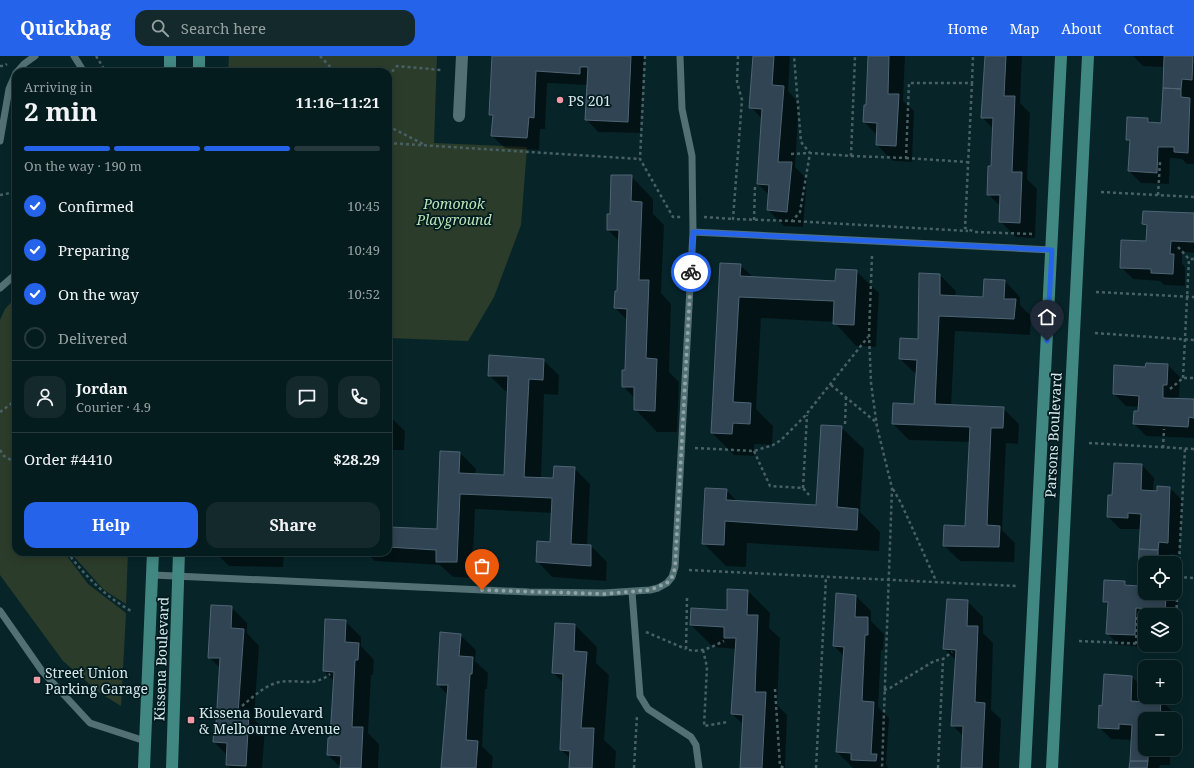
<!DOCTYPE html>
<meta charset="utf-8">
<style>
body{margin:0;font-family:"Noto Serif",serif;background:#13292c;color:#f1f3f6;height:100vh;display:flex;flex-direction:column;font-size:15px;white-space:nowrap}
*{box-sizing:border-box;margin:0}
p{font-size:13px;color:#97a1a4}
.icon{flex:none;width:22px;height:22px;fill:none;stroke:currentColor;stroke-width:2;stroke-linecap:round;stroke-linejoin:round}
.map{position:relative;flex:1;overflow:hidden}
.side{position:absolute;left:12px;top:12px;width:380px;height:488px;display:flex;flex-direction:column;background:#051c1f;border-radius:12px;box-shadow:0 2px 10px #0003,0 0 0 1px #263a3d}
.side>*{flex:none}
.controls{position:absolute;left:1138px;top:500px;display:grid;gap:8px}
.controls a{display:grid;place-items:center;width:44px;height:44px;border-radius:8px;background:#051c1f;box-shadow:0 2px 10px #0003,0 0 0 1px #263a3d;font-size:20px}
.pin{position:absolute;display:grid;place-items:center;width:34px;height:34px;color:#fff;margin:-41px -17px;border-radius:50% 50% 50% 0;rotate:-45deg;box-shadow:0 0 4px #0007}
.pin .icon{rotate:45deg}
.courier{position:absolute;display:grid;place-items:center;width:40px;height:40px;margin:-20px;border:3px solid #2563eb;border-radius:50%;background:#fff;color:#222;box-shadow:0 1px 5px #0007}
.summary em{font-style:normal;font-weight:700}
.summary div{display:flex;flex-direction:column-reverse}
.summary{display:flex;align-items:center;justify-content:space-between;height:68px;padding:0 12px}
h1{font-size:26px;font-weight:700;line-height:30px}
.bar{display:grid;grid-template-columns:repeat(4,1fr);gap:6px 4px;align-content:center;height:48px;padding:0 12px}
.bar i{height:5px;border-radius:3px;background:#263a3d}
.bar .active{background:#2563eb}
.bar p{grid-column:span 4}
.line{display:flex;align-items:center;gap:10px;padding:0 12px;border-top:1px solid #263a3d}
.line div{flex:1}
.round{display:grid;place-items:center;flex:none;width:42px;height:42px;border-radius:12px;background:#13292c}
ol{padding:0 12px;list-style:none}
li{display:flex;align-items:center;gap:12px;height:44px}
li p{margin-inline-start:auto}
li .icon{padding:4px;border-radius:50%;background:#2563eb;color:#fff;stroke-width:4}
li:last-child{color:#97a1a4}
li i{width:22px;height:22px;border:2px solid #263a3d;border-radius:50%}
.primary-button{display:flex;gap:8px;margin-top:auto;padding:8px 12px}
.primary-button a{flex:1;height:46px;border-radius:12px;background:#2563eb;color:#fff;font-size:16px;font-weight:700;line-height:46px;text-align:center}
.primary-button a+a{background:#13292c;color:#f1f3f6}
header{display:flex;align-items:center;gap:24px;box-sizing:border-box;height:56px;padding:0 20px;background:#2563eb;color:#fff}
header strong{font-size:19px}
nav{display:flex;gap:22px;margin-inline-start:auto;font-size:14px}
.search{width:280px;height:36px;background:#13292c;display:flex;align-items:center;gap:10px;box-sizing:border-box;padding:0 14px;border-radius:12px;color:#97a1a4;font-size:15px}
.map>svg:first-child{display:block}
.green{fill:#2c3c2a}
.shadow{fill:#0007}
.building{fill:#304453;stroke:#4f6474}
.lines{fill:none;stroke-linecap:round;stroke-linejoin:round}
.path{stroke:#486165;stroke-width:2.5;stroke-dasharray:3 3;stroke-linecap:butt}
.lane{stroke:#537175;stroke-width:7}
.street{stroke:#537175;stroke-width:12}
.secondary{stroke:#428882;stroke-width:12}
.done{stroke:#8fa4a6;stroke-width:4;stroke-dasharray:0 7.2}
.route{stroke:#2563eb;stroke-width:5}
.poi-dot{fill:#f49aa5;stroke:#001b1f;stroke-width:1.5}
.labels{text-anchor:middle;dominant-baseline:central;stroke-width:3.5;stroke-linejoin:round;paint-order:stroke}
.poi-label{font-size:14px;fill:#d8e8ea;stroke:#001b1f;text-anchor:start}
.park-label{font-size:14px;font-style:italic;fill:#bbe5b5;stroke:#001b1f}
.street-label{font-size:14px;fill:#d8e8ea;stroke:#001b1f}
</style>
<header>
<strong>Quickbag</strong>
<div class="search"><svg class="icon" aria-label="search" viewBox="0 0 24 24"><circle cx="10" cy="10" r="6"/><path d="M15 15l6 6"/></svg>Search here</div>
<nav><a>Home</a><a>Map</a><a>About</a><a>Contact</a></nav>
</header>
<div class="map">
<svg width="1194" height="712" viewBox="0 0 1194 712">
<rect width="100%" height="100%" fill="#072529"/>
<path class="green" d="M229,0H437L434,87L527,91L521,169L494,241L468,285L388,282V16H228Z
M16,241V496H64L88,528L126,557L121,650L100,637L63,605L0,519V264L5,253Z
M70,496H128L126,548L104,534Z"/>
<path class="shadow" d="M493,0H644L640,77L598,76L586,63L588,29L547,27L545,73H540L539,94L505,92L492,80L493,62L490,59Z
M754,0H790L788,35L799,47L795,111L807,123L803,171L784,170L768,154L769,139L758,128L762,63L751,51Z
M869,0H905L903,45L914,55L912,106L893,105L877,89V79L864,66L867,51Z
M985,0H1022L1020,47L1030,57L1027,123L1037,133L1035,182L1016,181L1000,165L1001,151L988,138L993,73L982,61Z
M1133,0H1194V108H1187L1182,103L1170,102L1169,128L1141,127L1129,115L1130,87L1127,83L1148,63L1153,67L1162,68L1164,11L1143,10Z
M631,120L653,143V158L664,169L661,237L671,248L669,316L679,326L677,376H657L635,353V343L623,330L626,315L627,264L615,252L618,236L620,186L608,174L610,159Z
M1194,158V197L1182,196V207L1185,211V230L1164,229L1160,225L1133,223L1121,211L1147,186L1148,173L1143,168Z
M740,209L753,221L836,226L856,215L879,237L876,291L856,290L834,266L761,262L756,353L773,370L772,389L754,388V400L734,399L712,377Z
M940,219L956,235L955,241L984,242L1005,225L1020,241V249L1031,260L1030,279L955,275L951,350L1003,352L1019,368L1018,388L1006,387L1002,474L1015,487L1014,506L960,505L944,490L966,471L970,386L909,384L893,368L915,349L917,319L900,303L901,283L919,284Z
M543,304L559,319L558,339L544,338L541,422L554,423L574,412L590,428L587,490H591L607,506L606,525L552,521L537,505L551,487L553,457L475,453L472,522L453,521L440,509L375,505L365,496H388V472L438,474L460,397L476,413L475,419L505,420L509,335H505L489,319Z
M1168,309L1180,321L1179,341H1175V343L1194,344V382L1146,380L1134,368L1139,356L1140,351L1126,350L1114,338L1146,312Z
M388,359L405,375L404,394H388Z
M841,371L864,393L860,456L880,476L879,495L747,487L746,511L726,510L703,487L726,434L738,446L817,450Z
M1115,408L1142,409L1154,422L1153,436L1170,432L1182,444L1179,499L1170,498V507H1145V537H1175V513L1179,517L1176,571L1175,559H1145V589L1147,591L1119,589L1107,577L1108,550L1104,545L1125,526L1129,530L1139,531L1141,473H1120L1108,461L1113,440Z
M215,496H284L283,511L229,510Z
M747,534L770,557L769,572L780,582L777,649L787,659L785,712H741L744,669L732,658L736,593L713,591L691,569L727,555Z
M856,540L871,555V565L884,578L883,594H881L878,651L889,662L886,709L889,712H853L837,696L844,600L834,590Z
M967,545L983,561V577L993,587L991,654L1001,663L999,712H962L964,681L952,669L956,604L944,593Z
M231,551L247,567V577L259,590L254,663L265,674L262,712H230L227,709V699L214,686L217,669L220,612L209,601Z
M345,565L361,581V590L374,604L373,619H371L368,677L379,688L378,712H341L328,699L331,683L334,625L324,615Z
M575,569L597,591L596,607L609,619L604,684L616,695L615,712H593L594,683L592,681L591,712H570L571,703L561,694L564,627L553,617Z
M460,579L476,594L475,605L488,617L487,633H485L482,690L493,701L492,712H443L448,639L438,629Z
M1132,621L1144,633L1143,647L1160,643L1172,655V663H1145V693H1170V709H1160L1159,712H1130L1132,684L1111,683L1099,671L1103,651Z"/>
<path class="building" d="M492,0H631L628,66L585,64L588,11H580V18L536,15L534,62L529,61L527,82L491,80L493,59H489Z
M753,0H774L772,29L784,30L778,106H792L787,156L767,154L769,129L757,128L762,53L749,52Z
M868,0H889L888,38H899L896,90L876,89L877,67L863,66L864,49H866Z
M985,0H1006L1004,40H1015L1012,116H1022L1020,167L999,166L1000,139H987L988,110H991L993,62H981Z
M1164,0H1193L1192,24L1182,23L1181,33L1163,32Z
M1163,32L1181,33V41L1190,42L1188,97L1174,96V91H1158L1157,117L1128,115L1130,84H1126L1127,61L1148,62V66L1161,67Z
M611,119H632L631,145L642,146L639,224H649L646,302L657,303L655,355L634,354V331H622V314H625L627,253L614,252L615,235H617L619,174H607V158H610Z
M1143,155L1194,157V186L1171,185L1170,198H1174L1173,218L1151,217V213L1120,212L1121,184L1146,185L1147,169L1142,168Z
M720,207L741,208L740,220L835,225L836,213L857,214L854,269L833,268L834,245L739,241L733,346L751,347L750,368L733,367L732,378L711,377Z
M919,217L940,218V239L983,241L984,223L1005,224L1004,243H1016L1014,263L939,260L935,348L1004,351L1003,372H991L987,469L1000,470L999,491L943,490L944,469L965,470L970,371L892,368L893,347L914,348L917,304L899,303L900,282L918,283Z
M489,299L544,303L543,324L529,323L524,421L553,422L554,410L575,411L571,488L591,489V510L536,506L537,485L550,486L552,442L460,438L457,506H436V494L388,491V471L437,473L440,395L460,396L459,417L504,419L508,320H488Z
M1146,307L1168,308L1167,329H1163V342L1194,343V362L1189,361L1188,371L1133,368L1134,355H1138L1139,340L1113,338L1114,309L1145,311Z
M388,358L390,359L389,379H388Z
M821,369L842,370L837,451L858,453L857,474L725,465L724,489L702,488L705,432L727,433L726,444L816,449Z
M1114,407L1142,408L1141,434L1157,435V430L1170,431L1168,487L1159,486L1158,494L1139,493L1141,458L1128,457V462L1107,461L1108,439H1112Z
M1139,493L1158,494V503L1167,504V507H1145V537H1166L1165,559H1151L1152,553L1136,552L1135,579L1106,578L1108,546H1103L1104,524L1125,525V529L1138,530Z
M727,533L748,534L747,559H758L755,636H766L762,712H740L743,659L731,658L736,582H724V571L690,569L691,552L727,554Z
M836,537L856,539L855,561H868V579H865L862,645L874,646L871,698H877L876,705L851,704V697L836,696L844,591L833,590Z
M947,543L968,544L967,570H978L975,646L985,647L982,712H961L963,670H951L956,594L943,593Z
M211,549L232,550L231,572L244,573L238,657H249L246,710L226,709L227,687L213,686L214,668H216L220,602H208Z
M325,563L346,564L345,586L359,587L358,604H355L352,671H363L361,712H340L341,700L327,699L328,682H330L334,616L323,615Z
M555,567L575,568L574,595L587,596L581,672H594L592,712H569L570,695L560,694L563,618L552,617Z
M440,576L461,578L459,600L473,601L472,618H470L466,684L478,685L476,712H441L448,629H437Z
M1104,618L1132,620L1131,645L1146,646L1147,641L1161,642L1160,663H1145V693H1158V698L1148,697V705H1130L1132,669L1119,668V673L1098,672L1099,649L1102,650Z
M1130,705H1148L1147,712H1129Z"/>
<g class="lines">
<path class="path" d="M96,0L106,16
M320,0L335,16
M645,0L640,103L673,161H681
M738,0L737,26L742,44L733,163L792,165L800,156L810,97L801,86L794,0
M0,10H4L7,8
M388,20L397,10L441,14
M972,27L965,172L975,176L1033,178
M388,70L425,89
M388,87L640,103
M791,98L810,97L851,100L855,0
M851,100L906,102L909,27H972L973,0
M906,102L967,106
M1101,136L1194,141
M0,139L16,136
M1158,139L1160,106
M704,161L733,163
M754,164L755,130
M792,165L968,175
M1178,191L1189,203H1194
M872,200L869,278L871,327L877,371L892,432L882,712
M1096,236L1194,241
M1095,277L1194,284
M1183,322L1189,203
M831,329L877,367
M1170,333L1183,322H1194
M0,356L16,344
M845,368L846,342
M1089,387L1194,393
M695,392L754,395L773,389L781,384L804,361L868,281
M1163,392L1164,373
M0,394L4,400L16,407
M754,395L770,430L803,432L809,439
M803,432L807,359
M893,433L901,447L937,527
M67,496C85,520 105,540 131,555
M689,514L1016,530
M1178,521L1194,522
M687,542L686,593C700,598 711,591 724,585
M646,576L686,593
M1175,582L1185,393
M1079,585L1145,588
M1136,588L1137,559
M1159,589H1175
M703,594L707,611L704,670L727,666
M775,633L780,710L784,712
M884,634L890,632L934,605L943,603L952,596
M242,650C253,641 263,631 276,627C296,621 312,633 330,618
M634,712L637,659
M816,712L826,521
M938,712L943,603"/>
<path class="lane" d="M74,0L84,16
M17,16L24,8L35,0
M0,85L9,33L16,17
M693,176L1052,194
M0,232L16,218
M153,519L529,536L603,537L650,534L658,532L667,527L672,521L675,511L693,176L692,100L682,53L680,0
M632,536L640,640L648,653L691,681L696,689L699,712
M0,555L42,615L90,667L145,685"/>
<path class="street" d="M459,60L462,0"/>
<path class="secondary" d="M170,16V0
M199,16V0
M144,712L153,496
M172,712L179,496
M1025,712L1061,0
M1052,712L1088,0"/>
</g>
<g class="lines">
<path class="done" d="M482,534L603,538L650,534L667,527L672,521L675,512L691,216"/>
<path class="route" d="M691,216L693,176L1052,194L1047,285"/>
</g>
<g class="poi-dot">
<circle cx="560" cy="44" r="4"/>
<rect x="33" y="620" width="8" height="8" rx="2"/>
<rect x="187" y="660" width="8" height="8" rx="2"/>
</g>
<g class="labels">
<g class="poi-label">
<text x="568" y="44">PS 201</text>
<text x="45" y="616">Street Union<tspan x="45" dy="16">Parking Garage</tspan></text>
<text x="199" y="656">Kissena Boulevard<tspan x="199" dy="16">&amp; Melbourne Avenue</tspan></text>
</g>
<g class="park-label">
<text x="454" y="147">Pomonok<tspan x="454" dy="16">Playground</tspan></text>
</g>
<g class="street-label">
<text transform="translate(1053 379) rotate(-87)">Parsons Boulevard</text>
<text transform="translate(161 603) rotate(-88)">Kissena Boulevard</text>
</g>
</g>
</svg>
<div class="controls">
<a><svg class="icon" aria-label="locate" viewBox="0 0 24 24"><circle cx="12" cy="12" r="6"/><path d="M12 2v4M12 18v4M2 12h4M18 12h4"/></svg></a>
<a><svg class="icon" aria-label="layers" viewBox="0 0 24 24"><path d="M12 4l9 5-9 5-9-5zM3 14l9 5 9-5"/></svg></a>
<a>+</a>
<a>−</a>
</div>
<div class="pin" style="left:482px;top:534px;background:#ea580c"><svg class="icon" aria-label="bag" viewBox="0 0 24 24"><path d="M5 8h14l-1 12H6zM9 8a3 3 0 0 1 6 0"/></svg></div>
<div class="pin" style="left:1047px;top:285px;background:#1f2937"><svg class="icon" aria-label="home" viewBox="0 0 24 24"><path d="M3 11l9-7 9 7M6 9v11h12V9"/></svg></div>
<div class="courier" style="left:691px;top:216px"><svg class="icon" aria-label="bike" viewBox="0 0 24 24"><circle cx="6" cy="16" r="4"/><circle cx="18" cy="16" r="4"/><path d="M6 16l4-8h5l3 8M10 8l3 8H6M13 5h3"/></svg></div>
<section class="side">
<div class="summary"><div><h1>2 min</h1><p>Arriving in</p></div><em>11:16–11:21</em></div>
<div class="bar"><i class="active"></i><i class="active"></i><i class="active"></i><i></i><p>On the way · 190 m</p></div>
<ol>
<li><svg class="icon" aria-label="check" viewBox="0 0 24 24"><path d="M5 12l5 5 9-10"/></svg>Confirmed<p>10:45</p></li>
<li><svg class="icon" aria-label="check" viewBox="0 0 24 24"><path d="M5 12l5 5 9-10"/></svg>Preparing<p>10:49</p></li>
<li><svg class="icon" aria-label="check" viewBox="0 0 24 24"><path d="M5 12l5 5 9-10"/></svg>On the way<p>10:52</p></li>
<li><i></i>Delivered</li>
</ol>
<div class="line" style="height:72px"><a class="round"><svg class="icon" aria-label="person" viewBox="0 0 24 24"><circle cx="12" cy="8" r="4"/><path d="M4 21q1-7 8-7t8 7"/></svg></a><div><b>Jordan</b><p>Courier · 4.9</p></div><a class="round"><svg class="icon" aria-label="chat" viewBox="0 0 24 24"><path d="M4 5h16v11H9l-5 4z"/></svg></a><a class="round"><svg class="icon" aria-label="phone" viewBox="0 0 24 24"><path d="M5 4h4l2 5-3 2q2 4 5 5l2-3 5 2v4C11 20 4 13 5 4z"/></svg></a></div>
<div class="line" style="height:52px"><div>Order #4410</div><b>$28.29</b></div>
<div class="primary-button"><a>Help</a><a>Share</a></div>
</section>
</div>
